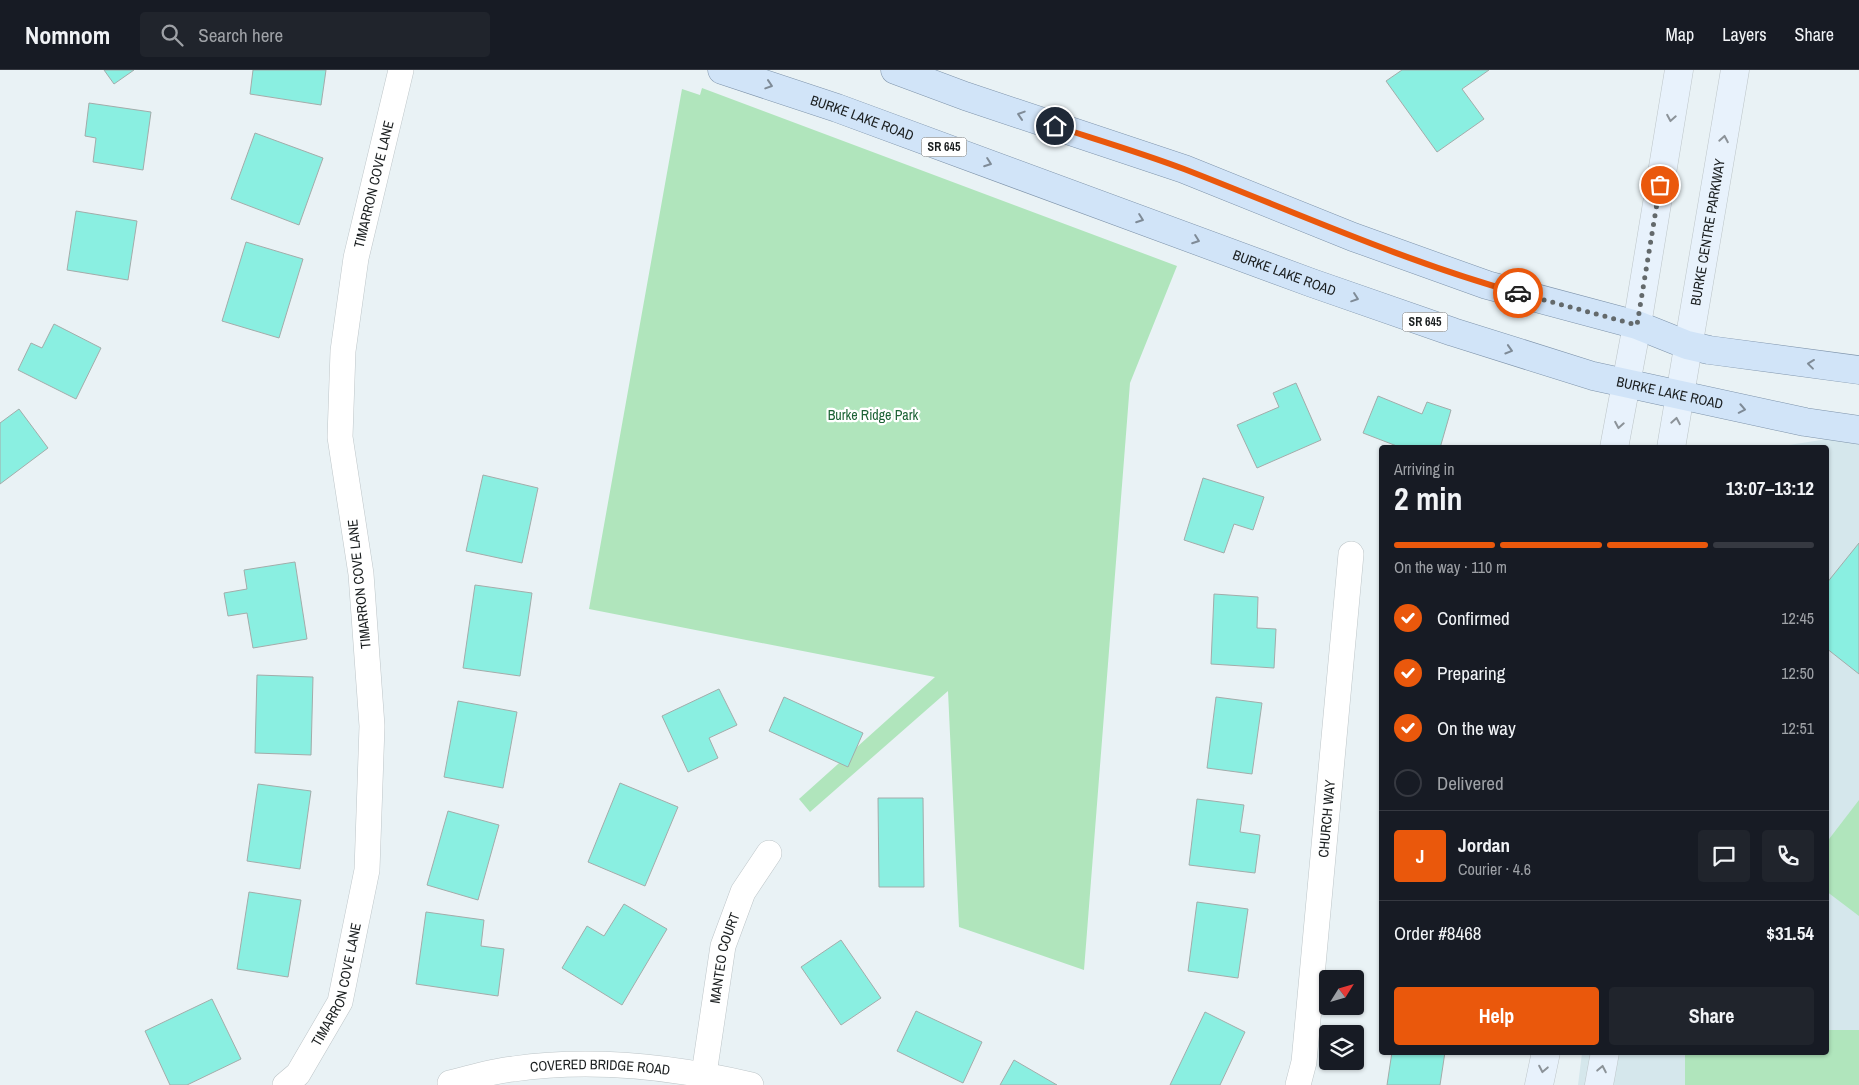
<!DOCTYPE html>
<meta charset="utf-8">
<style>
body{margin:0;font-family:"Archivo Narrow",sans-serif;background:#20242c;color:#f1f3f6;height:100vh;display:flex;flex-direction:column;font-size:19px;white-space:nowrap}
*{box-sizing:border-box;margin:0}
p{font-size:16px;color:#9ea1a6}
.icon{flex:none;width:28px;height:28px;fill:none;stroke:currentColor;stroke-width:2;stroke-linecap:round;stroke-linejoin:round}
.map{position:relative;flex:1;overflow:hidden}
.sheet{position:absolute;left:1379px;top:375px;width:450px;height:610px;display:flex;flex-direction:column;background:#171b24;border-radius:5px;box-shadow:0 1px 4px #0004}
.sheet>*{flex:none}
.needle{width:32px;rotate:53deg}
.buttons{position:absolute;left:1319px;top:900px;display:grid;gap:10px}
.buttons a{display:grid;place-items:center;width:45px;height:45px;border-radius:5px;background:#171b24;box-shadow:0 1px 4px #0004;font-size:25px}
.pin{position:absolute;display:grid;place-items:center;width:42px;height:42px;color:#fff;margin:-21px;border:2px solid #fff;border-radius:50%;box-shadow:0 1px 5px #0007}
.courier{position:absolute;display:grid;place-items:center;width:50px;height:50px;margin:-25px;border:4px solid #ea580c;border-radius:50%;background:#fff;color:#222;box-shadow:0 1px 6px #0007}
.summary em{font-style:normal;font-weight:800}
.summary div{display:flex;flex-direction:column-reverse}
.summary{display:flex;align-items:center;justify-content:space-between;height:85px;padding:0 15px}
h1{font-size:32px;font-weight:800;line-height:38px}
.bar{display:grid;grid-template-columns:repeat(4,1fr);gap:8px 5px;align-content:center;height:60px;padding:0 15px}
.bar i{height:6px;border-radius:4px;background:#363941}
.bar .selected{background:#ea580c}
.bar p{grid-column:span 4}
.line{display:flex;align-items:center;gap:12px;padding:0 15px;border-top:1px solid #363941}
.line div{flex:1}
.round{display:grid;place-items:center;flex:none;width:52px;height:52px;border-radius:5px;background:#20242c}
ol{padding:0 15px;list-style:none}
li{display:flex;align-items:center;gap:15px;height:55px}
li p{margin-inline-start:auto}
li .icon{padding:5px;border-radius:50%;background:#ea580c;color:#fff;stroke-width:4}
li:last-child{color:#9ea1a6}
li i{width:28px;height:28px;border:2px solid #363941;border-radius:50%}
.primary-button{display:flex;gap:10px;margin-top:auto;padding:10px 15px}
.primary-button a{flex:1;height:58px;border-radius:5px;background:#ea580c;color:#fff;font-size:20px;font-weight:800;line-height:58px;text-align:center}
.primary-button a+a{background:#20242c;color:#f1f3f6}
header{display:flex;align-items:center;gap:30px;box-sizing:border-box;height:70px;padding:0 25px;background:#171b24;border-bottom:1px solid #363941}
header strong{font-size:24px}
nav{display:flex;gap:28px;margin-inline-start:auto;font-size:18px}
.search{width:350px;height:45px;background:#20242c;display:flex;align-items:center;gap:12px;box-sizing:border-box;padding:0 18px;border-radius:5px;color:#9ea1a6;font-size:19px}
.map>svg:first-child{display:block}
.built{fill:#d5e7ec}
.park{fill:#b0e5bc}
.building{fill:#8aefe1;stroke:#a3acaa}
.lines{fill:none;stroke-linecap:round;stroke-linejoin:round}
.street-casing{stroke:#bdc5c8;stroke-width:26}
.secondary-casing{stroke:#bdc5c8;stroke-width:29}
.primary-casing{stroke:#7e93aa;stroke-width:29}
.street{stroke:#fff;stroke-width:25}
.secondary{stroke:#e8f2fc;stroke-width:28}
.primary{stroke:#d1e4f8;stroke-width:28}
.oneway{stroke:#7f8b97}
.oneway2{stroke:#8c9399}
.done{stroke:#63696b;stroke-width:5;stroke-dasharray:0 9}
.route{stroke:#ea580c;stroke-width:6}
.labels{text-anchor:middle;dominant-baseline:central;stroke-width:4.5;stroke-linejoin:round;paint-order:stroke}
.shield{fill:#fff;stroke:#5f6263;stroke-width:1}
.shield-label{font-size:12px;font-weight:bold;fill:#1b1f20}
.street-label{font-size:14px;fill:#1b1f20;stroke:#fff}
.park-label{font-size:14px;fill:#1d6336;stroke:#fff}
</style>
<header>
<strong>Nomnom</strong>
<div class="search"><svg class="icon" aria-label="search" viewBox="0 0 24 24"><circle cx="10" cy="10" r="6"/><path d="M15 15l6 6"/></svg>Search here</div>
<nav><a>Map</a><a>Layers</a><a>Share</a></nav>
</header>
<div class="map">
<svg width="1859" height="1015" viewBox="0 0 1859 1015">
<rect width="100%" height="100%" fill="#e9f2f5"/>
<path class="built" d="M1859,364V1015H1578L1582,983L1826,982V378L1776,377Z"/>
<path class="park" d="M702,18L1177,196L1130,313L1084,900L959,857L948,621L810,742L799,729L935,607L589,539L682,19L700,25Z
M1859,730V846L1826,821V773Z
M1826,960H1859V1015H1685V983L1826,982Z"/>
<path class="building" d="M104,0H134L114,14Z
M253,0H326L321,35L250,24Z
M1402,0H1489L1462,19L1484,49L1437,82L1386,11Z
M89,33L151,42L143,100L93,92L96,68L85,66Z
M255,63L323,88L299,155L231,129Z
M76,141L137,151L128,210L67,200Z
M246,172L303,189L279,268L222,251Z
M54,254L101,278L76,329L18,300L31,273L42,278Z
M1296,313L1321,370L1257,398L1237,355L1279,337L1273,323Z
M1378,326L1422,344L1427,332L1451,340L1440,378H1402L1363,363Z
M19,339L48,378L0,414V353Z
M483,405L538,418L522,493L466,481Z
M1203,408L1264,427L1253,460L1234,454L1224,483L1184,470Z
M1859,473V604L1826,578V514Z
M295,492L307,569L253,578L247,543L228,546L224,523L247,519L244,500Z
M475,515L532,523L520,606L463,598Z
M1214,524L1258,527L1257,558L1276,559L1274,598L1211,594Z
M257,605L313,607L311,685L255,683Z
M719,619L737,655L709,668L718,688L688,702L662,646Z
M784,627L863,663L848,697L769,661Z
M1216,627L1262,633L1252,704L1207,698Z
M458,631L517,642L503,718L444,707Z
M620,713L678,737L645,816L588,792Z
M258,714L311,721L300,799L247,791Z
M878,728H923L924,817H879Z
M1197,729L1244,735L1240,762L1260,765L1255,803L1189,795Z
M448,741L499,755L478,830L427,815Z
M249,822L301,830L288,907L237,899Z
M1197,832L1248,839L1238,908L1188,901Z
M624,834L667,859L622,935L562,898L587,856L604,866Z
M426,842L484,850L481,876L504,879L498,926L416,914Z
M841,870L881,928L841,955L801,897Z
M212,929L241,989L187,1015H170L145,961Z
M916,941L982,972L963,1013L897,981Z
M1205,942L1245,962L1220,1015H1170Z
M1392,982H1445L1440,1015H1387Z
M1014,990L1057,1015H1000Z"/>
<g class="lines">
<defs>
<g id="street">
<path id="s1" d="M704,1004L723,876L743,822L769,783"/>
<path id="s2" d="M450,1013C471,1008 492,1001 513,999C591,988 675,997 751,1015"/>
<path id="s3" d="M285,1015L298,1004L340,932L367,800L372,656L361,504L340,367L343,281L356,188L401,0"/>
<path id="s4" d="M1298,1015L1304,992L1351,484"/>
</g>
<g id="secondary">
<path d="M1614,378L1637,255L1679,0"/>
<path id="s5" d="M1671,378L1735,0"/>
<path d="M1539,1015L1546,982"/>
<path d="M1599,1015L1605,982"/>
</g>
<g id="primary">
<path id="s6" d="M722,0L837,38L1312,213L1453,262L1593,306L1805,352L1859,360"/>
<path d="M895,0L965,26L1184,99L1353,167L1487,215L1637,255L1687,275L1709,280L1859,300"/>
</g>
</defs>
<use href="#street" class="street-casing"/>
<use href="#secondary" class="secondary-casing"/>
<use href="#primary" class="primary-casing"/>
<use href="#street" class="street"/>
<use href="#secondary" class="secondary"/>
<use href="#primary" class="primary"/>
</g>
<defs><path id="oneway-chevron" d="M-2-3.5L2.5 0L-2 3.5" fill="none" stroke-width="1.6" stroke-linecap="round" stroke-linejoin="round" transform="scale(1.25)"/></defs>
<g class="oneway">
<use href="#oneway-chevron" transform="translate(769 15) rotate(18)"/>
<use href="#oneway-chevron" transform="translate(1021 45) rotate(-162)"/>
<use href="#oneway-chevron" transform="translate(988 93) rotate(20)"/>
<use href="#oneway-chevron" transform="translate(1140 149) rotate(20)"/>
<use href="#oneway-chevron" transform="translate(1196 170) rotate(20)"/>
<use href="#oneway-chevron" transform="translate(1355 228) rotate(19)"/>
<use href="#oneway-chevron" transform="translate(1509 280) rotate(17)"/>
<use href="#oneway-chevron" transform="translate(1811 294) rotate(-173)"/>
<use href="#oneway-chevron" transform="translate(1742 339) rotate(11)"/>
</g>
<g class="oneway2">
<use href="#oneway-chevron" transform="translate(1671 48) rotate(100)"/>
<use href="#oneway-chevron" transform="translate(1724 69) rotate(-80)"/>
<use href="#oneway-chevron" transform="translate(1676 351) rotate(-80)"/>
<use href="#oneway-chevron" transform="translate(1619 355) rotate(100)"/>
<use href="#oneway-chevron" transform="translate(1543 999) rotate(101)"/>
<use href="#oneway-chevron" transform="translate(1602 999) rotate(-79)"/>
</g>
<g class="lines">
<path class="done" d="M1518,223L1637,255L1660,115"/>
<path class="route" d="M1055,56C1098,70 1142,83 1184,99C1295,142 1403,191 1518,223"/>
</g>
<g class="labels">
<g class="shield">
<rect x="921.5" y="67.5" width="45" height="19" rx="4"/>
<rect x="1402.5" y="242.5" width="45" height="19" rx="4"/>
</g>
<g class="shield-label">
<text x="944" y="77">SR 645</text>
<text x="1425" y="252">SR 645</text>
</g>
<g class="street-label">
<text stroke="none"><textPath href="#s6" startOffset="148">BURKE LAKE ROAD</textPath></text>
<text stroke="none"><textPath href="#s3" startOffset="926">TIMARRON COVE LANE</textPath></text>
<text stroke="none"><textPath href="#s5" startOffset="219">BURKE CENTRE PARKWAY</textPath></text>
<text stroke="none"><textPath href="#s6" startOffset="598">BURKE LAKE ROAD</textPath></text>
<text stroke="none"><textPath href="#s6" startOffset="1002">BURKE LAKE ROAD</textPath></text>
<text transform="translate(359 514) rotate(-96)">TIMARRON COVE LANE</text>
<text stroke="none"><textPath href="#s4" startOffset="268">CHURCH WAY</textPath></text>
<text stroke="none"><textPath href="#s1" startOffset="118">MANTEO COURT</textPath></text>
<text stroke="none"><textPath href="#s3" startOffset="116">TIMARRON COVE LANE</textPath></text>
<text stroke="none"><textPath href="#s2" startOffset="152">COVERED BRIDGE ROAD</textPath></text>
</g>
<g class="park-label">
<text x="873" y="345">Burke Ridge Park</text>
</g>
</g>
</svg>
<div class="buttons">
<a><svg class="needle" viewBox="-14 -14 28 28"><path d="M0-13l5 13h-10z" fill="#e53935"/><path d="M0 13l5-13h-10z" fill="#9ea1a6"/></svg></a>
<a><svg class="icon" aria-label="layers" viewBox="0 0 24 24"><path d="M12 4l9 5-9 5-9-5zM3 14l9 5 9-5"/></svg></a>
</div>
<div class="pin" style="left:1660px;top:115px;background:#ea580c"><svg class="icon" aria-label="bag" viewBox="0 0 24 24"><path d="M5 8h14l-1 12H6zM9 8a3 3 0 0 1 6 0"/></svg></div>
<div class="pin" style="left:1055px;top:56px;background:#1f2937"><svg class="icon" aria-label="home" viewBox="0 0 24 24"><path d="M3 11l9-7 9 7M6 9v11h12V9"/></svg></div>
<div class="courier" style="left:1518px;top:223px"><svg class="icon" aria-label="car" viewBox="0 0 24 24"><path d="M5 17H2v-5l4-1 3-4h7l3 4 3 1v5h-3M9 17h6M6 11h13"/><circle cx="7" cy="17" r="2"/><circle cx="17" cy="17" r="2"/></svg></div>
<section class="sheet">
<div class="summary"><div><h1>2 min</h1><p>Arriving in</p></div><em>13:07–13:12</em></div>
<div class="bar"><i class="selected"></i><i class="selected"></i><i class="selected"></i><i></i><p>On the way · 110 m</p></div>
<ol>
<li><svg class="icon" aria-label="check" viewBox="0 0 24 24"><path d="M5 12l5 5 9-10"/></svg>Confirmed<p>12:45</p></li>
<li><svg class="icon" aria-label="check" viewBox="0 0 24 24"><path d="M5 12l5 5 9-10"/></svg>Preparing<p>12:50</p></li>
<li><svg class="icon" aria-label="check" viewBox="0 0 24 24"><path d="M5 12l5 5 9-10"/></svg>On the way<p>12:51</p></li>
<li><i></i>Delivered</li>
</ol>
<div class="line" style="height:90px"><b class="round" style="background:#ea580c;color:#fff">J</b><div><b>Jordan</b><p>Courier · 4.6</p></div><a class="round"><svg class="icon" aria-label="chat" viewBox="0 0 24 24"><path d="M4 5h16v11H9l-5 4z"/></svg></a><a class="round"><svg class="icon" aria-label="phone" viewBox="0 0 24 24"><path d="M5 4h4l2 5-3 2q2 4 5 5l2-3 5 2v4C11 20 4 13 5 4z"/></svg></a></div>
<div class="line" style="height:65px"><div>Order #8468</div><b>$31.54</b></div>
<div class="primary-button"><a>Help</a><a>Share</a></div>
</section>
</div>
